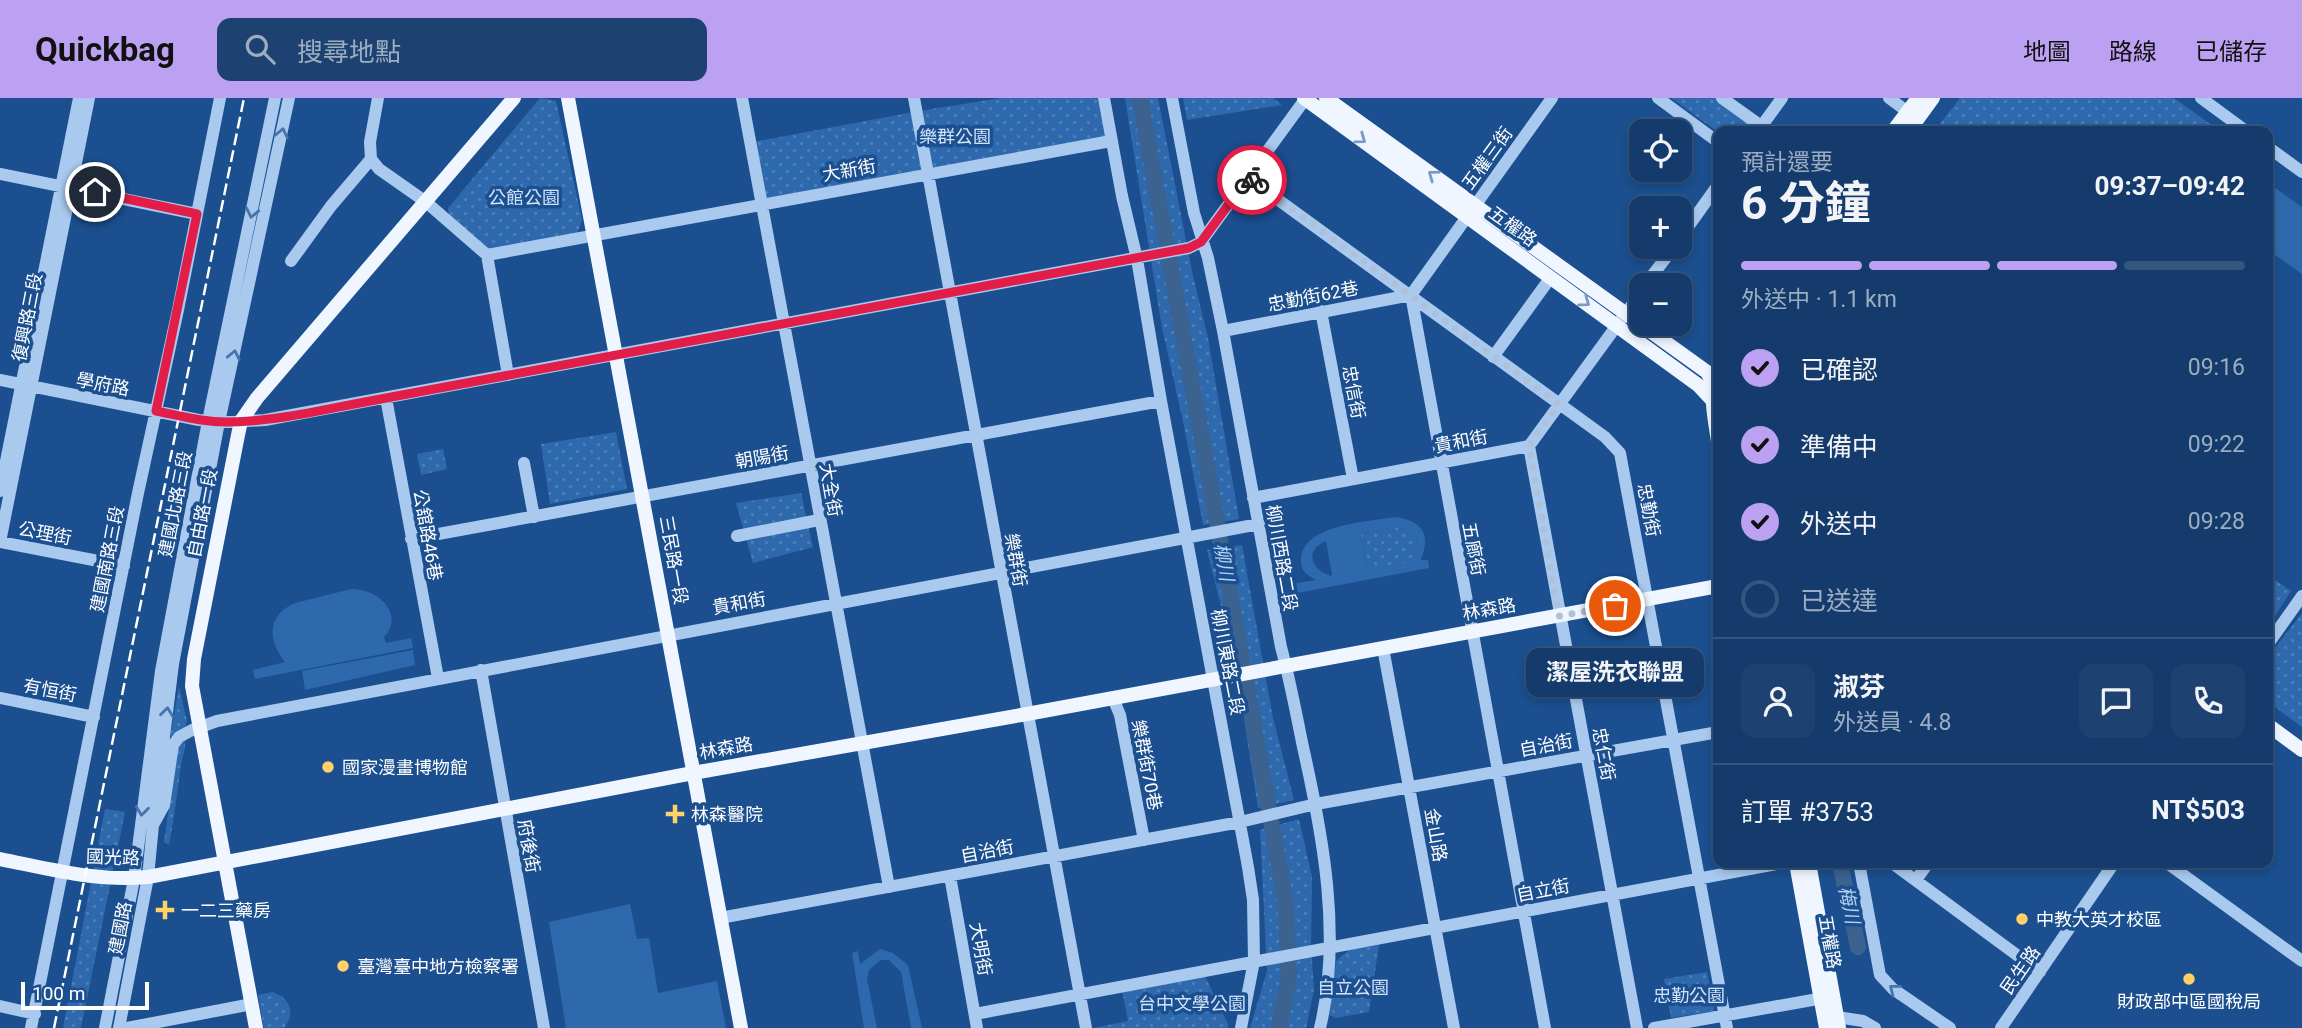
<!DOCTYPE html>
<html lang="zh-TW">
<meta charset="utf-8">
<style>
body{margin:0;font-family:Roboto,"Noto Sans TC",sans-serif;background:#1d4271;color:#f1f3f6;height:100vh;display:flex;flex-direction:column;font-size:26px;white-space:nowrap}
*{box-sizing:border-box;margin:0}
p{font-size:23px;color:#9dadc1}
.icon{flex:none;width:38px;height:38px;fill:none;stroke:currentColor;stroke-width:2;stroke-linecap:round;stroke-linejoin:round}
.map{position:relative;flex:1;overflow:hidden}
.side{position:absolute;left:1713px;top:28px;width:560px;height:742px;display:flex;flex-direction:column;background:#143b6b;border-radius:14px;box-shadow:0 4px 10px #0003,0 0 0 2px #33557e}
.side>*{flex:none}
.fabs{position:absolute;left:1629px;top:21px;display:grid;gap:14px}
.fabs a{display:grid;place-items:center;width:63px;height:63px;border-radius:14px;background:#143b6b;box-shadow:0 4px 10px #0003,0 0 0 2px #33557e;font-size:35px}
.scale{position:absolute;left:21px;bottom:18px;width:128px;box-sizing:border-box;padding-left:7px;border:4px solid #fff;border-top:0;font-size:19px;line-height:24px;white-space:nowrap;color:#fff;-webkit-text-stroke:5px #1b4f8f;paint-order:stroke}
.pin{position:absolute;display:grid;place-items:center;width:60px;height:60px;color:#fff;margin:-30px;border:4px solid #fff;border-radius:50%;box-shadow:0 2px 7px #0007}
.courier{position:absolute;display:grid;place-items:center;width:70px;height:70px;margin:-35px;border:5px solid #e11d48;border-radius:50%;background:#fff;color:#222;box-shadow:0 2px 9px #0007}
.bubble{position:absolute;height:49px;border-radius:14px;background:#143b6b;box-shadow:0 4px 10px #0003,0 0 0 2px #33557e;font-size:23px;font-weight:700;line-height:49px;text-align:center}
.headline em{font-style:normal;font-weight:700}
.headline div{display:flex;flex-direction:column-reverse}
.headline{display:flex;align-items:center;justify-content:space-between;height:119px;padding:0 28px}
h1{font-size:46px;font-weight:700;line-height:52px}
.bar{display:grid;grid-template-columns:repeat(4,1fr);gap:10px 7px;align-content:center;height:84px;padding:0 28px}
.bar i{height:9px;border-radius:5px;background:#33557e}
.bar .current{background:#bca0f2}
.bar p{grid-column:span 4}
.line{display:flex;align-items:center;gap:18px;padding:0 28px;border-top:2px solid #33557e}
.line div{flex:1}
.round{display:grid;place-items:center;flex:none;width:74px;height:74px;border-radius:14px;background:#1d4271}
ol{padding:0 28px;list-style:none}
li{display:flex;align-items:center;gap:21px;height:77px}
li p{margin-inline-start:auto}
li .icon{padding:7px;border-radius:50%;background:#bca0f2;color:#111;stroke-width:4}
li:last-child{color:#9dadc1}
li i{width:38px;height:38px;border:4px solid #33557e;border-radius:50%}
header{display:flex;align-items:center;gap:42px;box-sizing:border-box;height:98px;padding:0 35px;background:#bca0f2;color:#111}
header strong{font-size:33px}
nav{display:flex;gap:38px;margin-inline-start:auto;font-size:24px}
.search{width:490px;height:63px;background:#1d4271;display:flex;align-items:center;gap:18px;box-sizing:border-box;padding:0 24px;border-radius:14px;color:#9dadc1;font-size:26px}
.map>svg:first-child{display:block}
.grass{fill:url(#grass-dots)}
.pitch{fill:#2e69ad;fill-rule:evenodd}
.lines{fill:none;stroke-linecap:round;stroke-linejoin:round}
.river{stroke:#3c6290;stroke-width:16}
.minor{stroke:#a9c9ee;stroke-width:12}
.major{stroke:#f0f6ff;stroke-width:14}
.rail{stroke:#fff;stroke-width:2.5;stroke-dasharray:12 5;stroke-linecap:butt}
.oneway{stroke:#4674ac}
.oneway2{stroke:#7b9ac1}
.done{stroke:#afc1d8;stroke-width:7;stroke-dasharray:0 12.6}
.route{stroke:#e11d48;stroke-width:9}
.poi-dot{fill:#ffd166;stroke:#1b4f8f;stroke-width:2.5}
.labels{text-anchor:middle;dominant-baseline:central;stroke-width:7;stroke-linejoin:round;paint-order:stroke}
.park-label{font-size:18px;fill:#cfe3fa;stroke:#1b4f8f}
.street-label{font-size:18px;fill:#fff;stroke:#1b4f8f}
.poi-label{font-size:18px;fill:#fff;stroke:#1b4f8f;text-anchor:start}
.water-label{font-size:19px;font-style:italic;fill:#b5d3f5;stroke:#1b4f8f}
</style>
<header>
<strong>Quickbag</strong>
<div class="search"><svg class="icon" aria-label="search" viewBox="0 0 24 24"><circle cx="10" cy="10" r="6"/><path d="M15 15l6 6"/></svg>搜尋地點</div>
<nav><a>地圖</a><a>路線</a><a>已儲存</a></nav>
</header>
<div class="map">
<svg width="2302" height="930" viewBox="0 0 2302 930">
<defs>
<pattern id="grass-dots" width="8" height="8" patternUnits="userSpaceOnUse" patternTransform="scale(1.75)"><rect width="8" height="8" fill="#2e69ad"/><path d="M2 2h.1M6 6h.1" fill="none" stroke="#4d80b9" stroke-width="1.8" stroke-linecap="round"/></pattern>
</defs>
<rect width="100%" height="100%" fill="#1b4f8f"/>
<path class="grass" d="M540,0L556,3L582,122L577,137L492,156L449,122L448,110Z
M1001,0H1098L1106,42L929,73L919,13Z
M1125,0H1158L1193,178L1208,240L1239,421L1203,427L1184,328L1162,230Z
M1183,0H1273L1282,7L1187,22Z
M1671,0H1716L1753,27L1748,33L1718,34Z
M1960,0H2174L2220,33H1934Z
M914,14L924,74L763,102L752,44Z
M616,334L627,391L550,406L541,346Z
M443,351L447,371L421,377L417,356Z
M801,395L813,449L753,465L736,405Z
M1395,429L1407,432L1416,440C1420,472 1390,469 1367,472L1361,436Z
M1242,447L1273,620L1294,702L1258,710L1235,564L1207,452Z
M2268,477L2291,493L2268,529Z
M2302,515V629L2268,604V559Z
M179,588L187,623L185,631L170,639Z
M185,641C186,654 182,657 181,668C177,695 174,721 169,747L164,744L176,658L177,650Z
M105,711L125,714L81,930H63Z
M1299,721L1312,779L1311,846L1314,892L1306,930H1250L1267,873L1260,732Z
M1379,847L1369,914L1336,920L1329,917L1336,863L1350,851Z
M1707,874L1714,910L1713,913L1671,920L1664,881Z
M1205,878L1229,928L1227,930H1093L1128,923L1122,892Z
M272,894C290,899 296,915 284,930H264L258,897Z"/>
<path class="pitch" d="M2268,85L2302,109V176L2268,152Z
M1395,419C1423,423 1431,436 1421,462H1428L1429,470L1292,496L1291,486L1316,482C1308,478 1300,473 1301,462C1302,426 1368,424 1395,419ZM1395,429L1407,432L1416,440C1420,470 1389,469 1367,472L1361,436ZM1326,443L1332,477L1331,478C1311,472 1304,452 1326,443Z
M351,491C376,490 406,515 384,539L386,545L411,540L413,550L255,581L253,572L285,564C268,544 266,517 295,505Z
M413,552L415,567L305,592L302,573Z
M630,806L637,841L649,840L658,895L717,883L726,930H566L549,824Z
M880,851L893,855L908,867L922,930H911L901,874L889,862H881L869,872L867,881L877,930H864L852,855L858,853L860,866Z"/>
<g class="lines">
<path class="river" d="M1140,0L1285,800L1289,879L1279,930
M1840,765L1858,849"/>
<path class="minor" d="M742,0L889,789
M914,0L1086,930
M1104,0L1122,98L1137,161L1161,303L1248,769L1253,802L1254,863L1241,930
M1172,0L1194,115L1208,160L1223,233L1281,549C1290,582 1296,615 1303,649C1323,738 1342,839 1320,930
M1658,0L1718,44
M1722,0L1768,33
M1889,0L1908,14
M2201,0L2246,33
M1758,33L1782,0
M2268,49L2302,74
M371,61L379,71L426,104L487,157L1111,43
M371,61L370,44L378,0
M0,76L197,116
M1248,80L1605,339L1620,355L1727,930
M1680,140L1718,87
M487,157L508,277
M291,163L331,108L371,61
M1645,187L1674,149
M1321,213L1353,381
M1223,233L1411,197
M1493,259L1551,179
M0,282L199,322L233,324L265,322L1189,150L1201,144L1306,0
M386,300L438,580
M1529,348L1637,930
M524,365L534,419
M0,393L79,0
M1253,400L1529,348L1642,193
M737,438L819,422
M411,441L1161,303
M0,444L89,0
M0,444L124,468
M2268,546L2302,498
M1383,550L1454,930
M481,572L544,930
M0,600L94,619
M1113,600L1120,617L1144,742
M153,727L164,707L173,647L179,639L192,632L217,623L1259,426
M1859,765L1880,877L1893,891L1950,930
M1892,765L2040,874
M2167,765L2302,863
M950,778L977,930
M1916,782L1928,765
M720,820L1240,724L1316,706L1718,634
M0,908L35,916
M975,916L1782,765
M1837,919L1863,923L1875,930
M31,930L138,395L178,212L220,0
M105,930L134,781L161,573L208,323L275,0
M119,930L148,779L153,727L173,566L219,324L289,0
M127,930L252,906
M1545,930L1411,197L1552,0
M1654,930L1829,899
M2001,930L2114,765"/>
<path class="major" d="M568,0L741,930
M1304,0L1698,287L1712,302
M1326,0L1707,274L1718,295
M1893,33L1918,0
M1909,33L1933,0
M1718,274C1708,297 1715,320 1718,344
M2268,627L2302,652
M0,761C50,771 97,784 148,779L693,675L1027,616L1718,488
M1796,765L1826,930
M1809,765L1839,930
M256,930L192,588L194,561L238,337L241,323L257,300L514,0"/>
<path class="rail" d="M54,930L244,0"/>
</g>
<defs><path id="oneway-chevron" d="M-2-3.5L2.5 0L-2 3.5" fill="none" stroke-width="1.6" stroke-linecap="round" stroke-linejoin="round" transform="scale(1.75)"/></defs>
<g class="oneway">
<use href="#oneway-chevron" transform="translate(282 35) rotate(-78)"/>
<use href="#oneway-chevron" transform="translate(252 115) rotate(102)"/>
<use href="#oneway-chevron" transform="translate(234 257) rotate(-78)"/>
<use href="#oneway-chevron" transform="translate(167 614) rotate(-83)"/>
<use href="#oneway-chevron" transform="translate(142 713) rotate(97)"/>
<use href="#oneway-chevron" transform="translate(1894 891) rotate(-142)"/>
</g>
<g class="oneway2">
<use href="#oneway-chevron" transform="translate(1361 41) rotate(36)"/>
<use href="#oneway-chevron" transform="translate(1433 77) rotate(-144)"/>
<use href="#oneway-chevron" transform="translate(1585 204) rotate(36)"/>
</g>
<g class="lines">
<path class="done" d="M1252,82L1559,306L1529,348L1559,518L1615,508"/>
<path class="route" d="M95,94L197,116L156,313C181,318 206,325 231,324C282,323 335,309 386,300L1189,150L1201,144L1248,80L1252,82"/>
</g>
<g class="poi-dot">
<circle cx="328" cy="669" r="7"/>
<path d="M671.5 705.5h7v7h7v7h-7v7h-7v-7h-7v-7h7z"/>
<path d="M161.5 801.5h7v7h7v7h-7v7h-7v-7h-7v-7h7z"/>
<circle cx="2022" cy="821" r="7"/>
<circle cx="343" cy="868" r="7"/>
<circle cx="2189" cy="881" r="7"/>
</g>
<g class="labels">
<g class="park-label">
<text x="955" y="38">樂群公園</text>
<text x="524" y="99">公館公園</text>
<text x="1353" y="889">自立公園</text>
<text x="1689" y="897">忠勤公園</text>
<text x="1192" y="905">台中文學公園</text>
</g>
<g class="street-label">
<text transform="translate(1487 60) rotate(-54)">五權三街</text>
<text transform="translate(849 72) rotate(-10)">大新街</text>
<text transform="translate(1513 128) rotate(36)">五權路</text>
<text transform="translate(1313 198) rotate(-11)">忠勤街62巷</text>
<text transform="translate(27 219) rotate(-79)">復興路三段</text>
<text transform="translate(103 286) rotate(11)">學府路</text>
<text transform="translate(1354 294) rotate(79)">忠信街</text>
<text transform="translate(1461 343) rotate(-11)">貴和街</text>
<text transform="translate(762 359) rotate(-10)">朝陽街</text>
<text transform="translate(831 392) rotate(80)">大全街</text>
<text transform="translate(175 406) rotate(-79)">建國北路三段</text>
<text transform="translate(1649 412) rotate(79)">忠勤街</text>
<text transform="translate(202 415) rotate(-79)">自由路一段</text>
<text transform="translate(45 435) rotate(11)">公理街</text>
<text transform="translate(428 437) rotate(80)">公舘路46巷</text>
<text transform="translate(1474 451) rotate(79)">五廊街</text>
<text transform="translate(1282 460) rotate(80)">柳川西路二段</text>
<text transform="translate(107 461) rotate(-79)">建國南路三段</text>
<text transform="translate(674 462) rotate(80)">三民路一段</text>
<text transform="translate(1016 462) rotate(80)">樂群街</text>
<text transform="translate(739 505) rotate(-10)">貴和街</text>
<text transform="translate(1489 511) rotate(-10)">林森路</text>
<text transform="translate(1228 564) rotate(79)">柳川東路二段</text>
<text transform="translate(50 592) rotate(11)">有恒街</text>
<text transform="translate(1546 647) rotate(-11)">自治街</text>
<text transform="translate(726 650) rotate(-10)">林森路</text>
<text transform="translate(1604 656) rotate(79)">忠仁街</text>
<text transform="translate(1147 667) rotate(79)">樂群街70巷</text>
<text transform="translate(1436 737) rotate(80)">金山路</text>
<text transform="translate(529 748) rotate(80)">府後街</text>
<text transform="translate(987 753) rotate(-11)">自治街</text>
<text transform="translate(113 759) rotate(2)">國光路</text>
<text transform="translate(1543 792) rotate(-11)">自立街</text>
<text transform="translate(120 830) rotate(-79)">建國路</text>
<text transform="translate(1830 844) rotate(80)">五權路</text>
<text transform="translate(981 851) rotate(80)">大明街</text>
<text transform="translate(2020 872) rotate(-55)">民生路</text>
</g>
<g class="poi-label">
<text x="342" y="669">國家漫畫博物館</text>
<text x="691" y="716">林森醫院</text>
<text x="181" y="812">一二三藥房</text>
<text x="2036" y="821">中教大英才校區</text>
<text x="357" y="868">臺灣臺中地方檢察署</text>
<text x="2189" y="903" text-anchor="middle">財政部中區國稅局</text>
</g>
<g class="water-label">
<text transform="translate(1224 464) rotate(80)">柳川</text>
<text transform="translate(1849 807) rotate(78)">梅川</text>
</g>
</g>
</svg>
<div class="fabs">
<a><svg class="icon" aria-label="locate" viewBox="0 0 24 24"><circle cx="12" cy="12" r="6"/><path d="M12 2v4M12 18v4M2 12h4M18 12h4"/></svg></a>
<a>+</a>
<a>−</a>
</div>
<div class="scale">100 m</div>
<div class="pin" style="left:1615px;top:508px;background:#ea580c"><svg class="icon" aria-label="bag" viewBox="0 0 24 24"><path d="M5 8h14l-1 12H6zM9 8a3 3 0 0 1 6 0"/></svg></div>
<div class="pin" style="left:95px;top:94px;background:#1f2937"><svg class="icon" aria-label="home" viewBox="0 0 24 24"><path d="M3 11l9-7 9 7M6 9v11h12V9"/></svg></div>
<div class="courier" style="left:1252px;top:82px"><svg class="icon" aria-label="bike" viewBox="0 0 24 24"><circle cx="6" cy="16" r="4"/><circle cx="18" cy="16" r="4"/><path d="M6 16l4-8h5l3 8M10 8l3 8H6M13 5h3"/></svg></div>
<div class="bubble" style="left:1526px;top:550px;width:178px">潔屋洗衣聯盟</div>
<section class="side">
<div class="headline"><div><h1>6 分鐘</h1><p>預計還要</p></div><em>09:37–09:42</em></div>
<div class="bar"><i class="current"></i><i class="current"></i><i class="current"></i><i></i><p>外送中 · 1.1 km</p></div>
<ol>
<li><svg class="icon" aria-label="check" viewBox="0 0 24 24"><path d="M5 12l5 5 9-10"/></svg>已確認<p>09:16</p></li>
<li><svg class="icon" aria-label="check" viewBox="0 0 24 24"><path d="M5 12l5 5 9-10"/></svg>準備中<p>09:22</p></li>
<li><svg class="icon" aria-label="check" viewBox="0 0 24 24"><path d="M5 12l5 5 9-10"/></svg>外送中<p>09:28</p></li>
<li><i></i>已送達</li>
</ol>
<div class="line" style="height:126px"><a class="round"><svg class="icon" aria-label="person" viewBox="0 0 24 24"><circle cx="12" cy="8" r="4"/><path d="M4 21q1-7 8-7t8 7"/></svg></a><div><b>淑芬</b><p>外送員 · 4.8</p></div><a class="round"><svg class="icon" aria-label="chat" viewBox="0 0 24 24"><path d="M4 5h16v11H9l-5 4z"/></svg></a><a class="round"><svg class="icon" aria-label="phone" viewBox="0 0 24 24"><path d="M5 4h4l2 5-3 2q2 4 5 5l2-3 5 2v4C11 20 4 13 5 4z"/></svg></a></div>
<div class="line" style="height:91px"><div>訂單 #3753</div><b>NT$503</b></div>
</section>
</div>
